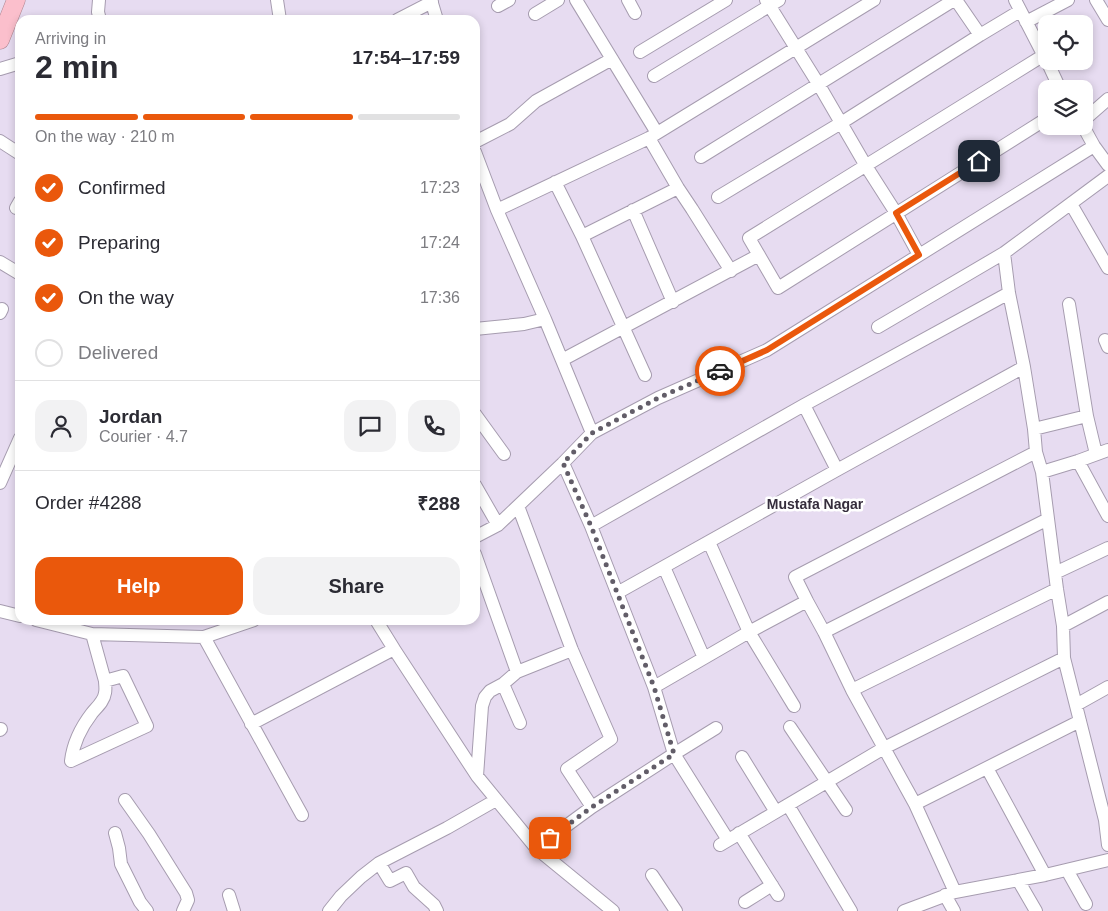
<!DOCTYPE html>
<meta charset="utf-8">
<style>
body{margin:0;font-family:Helvetica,sans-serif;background:#f2f2f3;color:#2b2b33;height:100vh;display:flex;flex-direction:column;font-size:19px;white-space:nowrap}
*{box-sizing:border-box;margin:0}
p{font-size:16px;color:#7c7c81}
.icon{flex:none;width:28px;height:28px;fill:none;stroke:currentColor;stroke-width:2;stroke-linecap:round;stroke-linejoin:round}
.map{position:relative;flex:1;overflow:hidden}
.drawer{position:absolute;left:15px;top:15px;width:465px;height:610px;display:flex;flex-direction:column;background:#fff;border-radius:15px;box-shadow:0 2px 8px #0003}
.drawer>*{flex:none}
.buttons{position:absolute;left:1038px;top:15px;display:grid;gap:10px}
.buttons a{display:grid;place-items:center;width:55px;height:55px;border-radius:10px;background:#fff;box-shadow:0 2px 8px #0003;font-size:25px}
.pin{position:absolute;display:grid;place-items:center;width:42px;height:42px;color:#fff;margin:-21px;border-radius:10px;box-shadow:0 2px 8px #0006}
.courier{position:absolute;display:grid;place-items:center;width:50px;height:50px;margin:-25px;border:4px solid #ea580c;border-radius:50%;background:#fff;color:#222;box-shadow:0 1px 6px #0007}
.head em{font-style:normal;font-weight:700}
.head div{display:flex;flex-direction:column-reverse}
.head{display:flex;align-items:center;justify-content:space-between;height:85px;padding:0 20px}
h1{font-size:32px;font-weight:700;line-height:38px}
.bar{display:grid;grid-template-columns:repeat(4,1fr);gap:8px 5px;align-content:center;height:60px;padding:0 20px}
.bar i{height:6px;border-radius:4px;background:#e1e1e2}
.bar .selected{background:#ea580c}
.bar p{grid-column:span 4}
.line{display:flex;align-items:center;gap:12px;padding:0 20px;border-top:1px solid #e1e1e2}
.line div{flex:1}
.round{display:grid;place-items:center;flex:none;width:52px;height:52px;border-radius:15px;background:#f2f2f3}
ol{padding:0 20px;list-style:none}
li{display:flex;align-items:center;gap:15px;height:55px}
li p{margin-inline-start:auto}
li .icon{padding:5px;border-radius:50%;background:#ea580c;color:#fff;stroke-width:4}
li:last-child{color:#7c7c81}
li i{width:28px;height:28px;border:2px solid #e1e1e2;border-radius:50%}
.button{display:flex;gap:10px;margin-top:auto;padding:10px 20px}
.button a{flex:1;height:58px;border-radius:15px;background:#ea580c;color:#fff;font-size:20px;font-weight:700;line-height:58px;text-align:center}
.button a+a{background:#f2f2f3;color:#2b2b33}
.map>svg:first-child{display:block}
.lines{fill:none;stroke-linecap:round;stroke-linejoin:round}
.minor-casing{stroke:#a69caf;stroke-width:14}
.highway-casing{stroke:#ad858f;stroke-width:19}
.minor{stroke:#fff;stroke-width:12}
.highway{stroke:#fbbfcc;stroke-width:18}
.done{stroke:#625d68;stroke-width:5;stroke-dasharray:0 9}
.route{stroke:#ea580c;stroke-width:6}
.labels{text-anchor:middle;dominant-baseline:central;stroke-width:5;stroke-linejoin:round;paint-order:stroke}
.neighbourhood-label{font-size:14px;font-weight:bold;fill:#352d3c;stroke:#fff}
</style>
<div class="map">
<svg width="1108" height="911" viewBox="0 0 1108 911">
<rect width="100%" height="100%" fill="#e7dcf1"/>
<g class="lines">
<defs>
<path id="minor" d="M99,0L98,12L100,20
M277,0L280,20
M431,0L437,20
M576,0L657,133
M628,0L635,13
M766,0L819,85L866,166L896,213L919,255
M956,0L980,35
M1015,0L1046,60
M1096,0L1108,20
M498,6L509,0
M535,14L558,0
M397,20L432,2
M1026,22L1068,0
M640,52L726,0
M1044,55L749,238L778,288L1046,119
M1047,61L1060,89
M0,69L20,63
M654,76L779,0
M1084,120L1108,99
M1083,126L1094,146L1108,165
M649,138L678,188L692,209L731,271
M0,141L20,154
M475,142L510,124L536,101L612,59
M475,152L497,210L545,319L592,433
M701,157L954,0
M555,182L582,236L645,375
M718,197L841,123L980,35L1020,11
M1071,204L1108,268
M16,208L20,201
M497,210L649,138L874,0
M633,210L673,302
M582,236L678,188
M1004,253L1009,293L1024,367L1034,429L1036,452L1042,472L1057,589L1063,626L1064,658L1105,820L1108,845
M0,262L20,274
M1069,304L1087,416L1096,454
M0,313L2,309
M878,327L1004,253L1108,176
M475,329L524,324L545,319
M1105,340L1108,347
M562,360L759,255
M804,405L837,470
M475,414L504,454
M1034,429L1087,416
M1078,461L1108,516
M1042,472L1078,461L1108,450
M0,483L20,438
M475,485L498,525
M518,506L572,650L611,739L567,769L592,807
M591,526L804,405L1009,293
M475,537L498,525L563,463L592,433L658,398L767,350L1094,146
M709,542L749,632L794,706
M475,554L517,672L503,684L490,691L485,697L482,706L477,776
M664,567L704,658
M1055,573L1108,548
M617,593L837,470L1024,367
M807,601L824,632L852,690L915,804L955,892
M0,611L20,616
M36,620L92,634L204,637L254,620
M376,620L394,649L477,776L536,848L613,911
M1063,626L1108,602
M824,632L1048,519
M92,634L105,681L123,676L147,726L71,761C73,744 82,726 92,713C97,707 104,701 105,693C106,689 105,684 105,681
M204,637L302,815
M517,672L572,650
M503,684L520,723
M654,687L749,632L807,601L795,577L1036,452
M852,690L1057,589
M1076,705L1108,687
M251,724L394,649
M790,727L846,810
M716,728L674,754L728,840
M0,730L1,729
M742,757L776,812
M987,768L1045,875
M125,800L149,834L186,893L188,900L183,911
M915,804L1080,721
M788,805L851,911
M115,833L119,848L121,864L140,902L147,911
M739,833L778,895
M720,845L884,748L1064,658
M536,848L592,807L674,754L654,687L591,526L563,463
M379,863L390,881L406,873L414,887L434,905L437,911
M1067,870L1086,904
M652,875L676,911
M1018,880L1036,911
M229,895L234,911
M945,895L954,911
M745,902L772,885
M329,911L341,896L361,877L379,863L447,828L496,800
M904,911L955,892L1045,875L1108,860"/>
<path id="highway" d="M0,40L16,0"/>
</defs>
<use href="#minor" class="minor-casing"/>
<use href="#highway" class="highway-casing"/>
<use href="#minor" class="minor"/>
<use href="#highway" class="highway"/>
</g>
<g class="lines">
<path class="done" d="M550,838L592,807L674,754L654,687L591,526L563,463L592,433L658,398L720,371"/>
<path class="route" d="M720,371L767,350L919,255L896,213L979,161"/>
</g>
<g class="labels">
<g class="neighbourhood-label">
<text x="815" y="504">Mustafa Nagar</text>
</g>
</g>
</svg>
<div class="buttons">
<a><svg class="icon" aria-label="locate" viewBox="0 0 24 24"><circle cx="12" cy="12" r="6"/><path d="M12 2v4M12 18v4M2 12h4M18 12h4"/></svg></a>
<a><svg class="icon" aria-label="layers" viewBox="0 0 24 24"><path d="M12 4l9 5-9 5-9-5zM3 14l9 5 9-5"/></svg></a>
</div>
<div class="pin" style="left:550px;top:838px;background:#ea580c"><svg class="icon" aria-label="bag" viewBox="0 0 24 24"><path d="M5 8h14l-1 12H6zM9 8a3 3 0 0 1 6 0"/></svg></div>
<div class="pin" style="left:979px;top:161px;background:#1f2937"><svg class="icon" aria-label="home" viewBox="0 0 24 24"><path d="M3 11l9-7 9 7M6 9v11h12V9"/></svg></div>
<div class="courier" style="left:720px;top:371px"><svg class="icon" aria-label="car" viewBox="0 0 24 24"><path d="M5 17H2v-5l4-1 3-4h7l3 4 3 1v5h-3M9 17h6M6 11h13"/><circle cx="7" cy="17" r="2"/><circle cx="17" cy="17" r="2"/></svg></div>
<section class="drawer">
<div class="head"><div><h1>2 min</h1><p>Arriving in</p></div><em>17:54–17:59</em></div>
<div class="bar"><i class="selected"></i><i class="selected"></i><i class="selected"></i><i></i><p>On the way · 210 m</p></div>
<ol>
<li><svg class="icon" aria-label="check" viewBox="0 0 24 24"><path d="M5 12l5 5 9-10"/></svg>Confirmed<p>17:23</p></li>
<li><svg class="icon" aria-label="check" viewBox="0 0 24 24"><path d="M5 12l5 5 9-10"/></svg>Preparing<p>17:24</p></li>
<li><svg class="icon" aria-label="check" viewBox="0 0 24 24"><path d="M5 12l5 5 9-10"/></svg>On the way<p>17:36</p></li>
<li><i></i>Delivered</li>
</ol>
<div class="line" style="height:90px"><a class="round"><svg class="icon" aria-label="person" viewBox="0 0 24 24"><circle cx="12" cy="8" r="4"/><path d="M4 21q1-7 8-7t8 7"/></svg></a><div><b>Jordan</b><p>Courier · 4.7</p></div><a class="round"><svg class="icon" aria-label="chat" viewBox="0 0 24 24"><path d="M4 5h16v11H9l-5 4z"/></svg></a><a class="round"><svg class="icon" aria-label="phone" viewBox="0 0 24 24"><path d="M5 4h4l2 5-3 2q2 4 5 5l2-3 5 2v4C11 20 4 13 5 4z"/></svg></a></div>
<div class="line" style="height:65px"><div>Order #4288</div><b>₹288</b></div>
<div class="button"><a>Help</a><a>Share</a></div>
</section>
</div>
